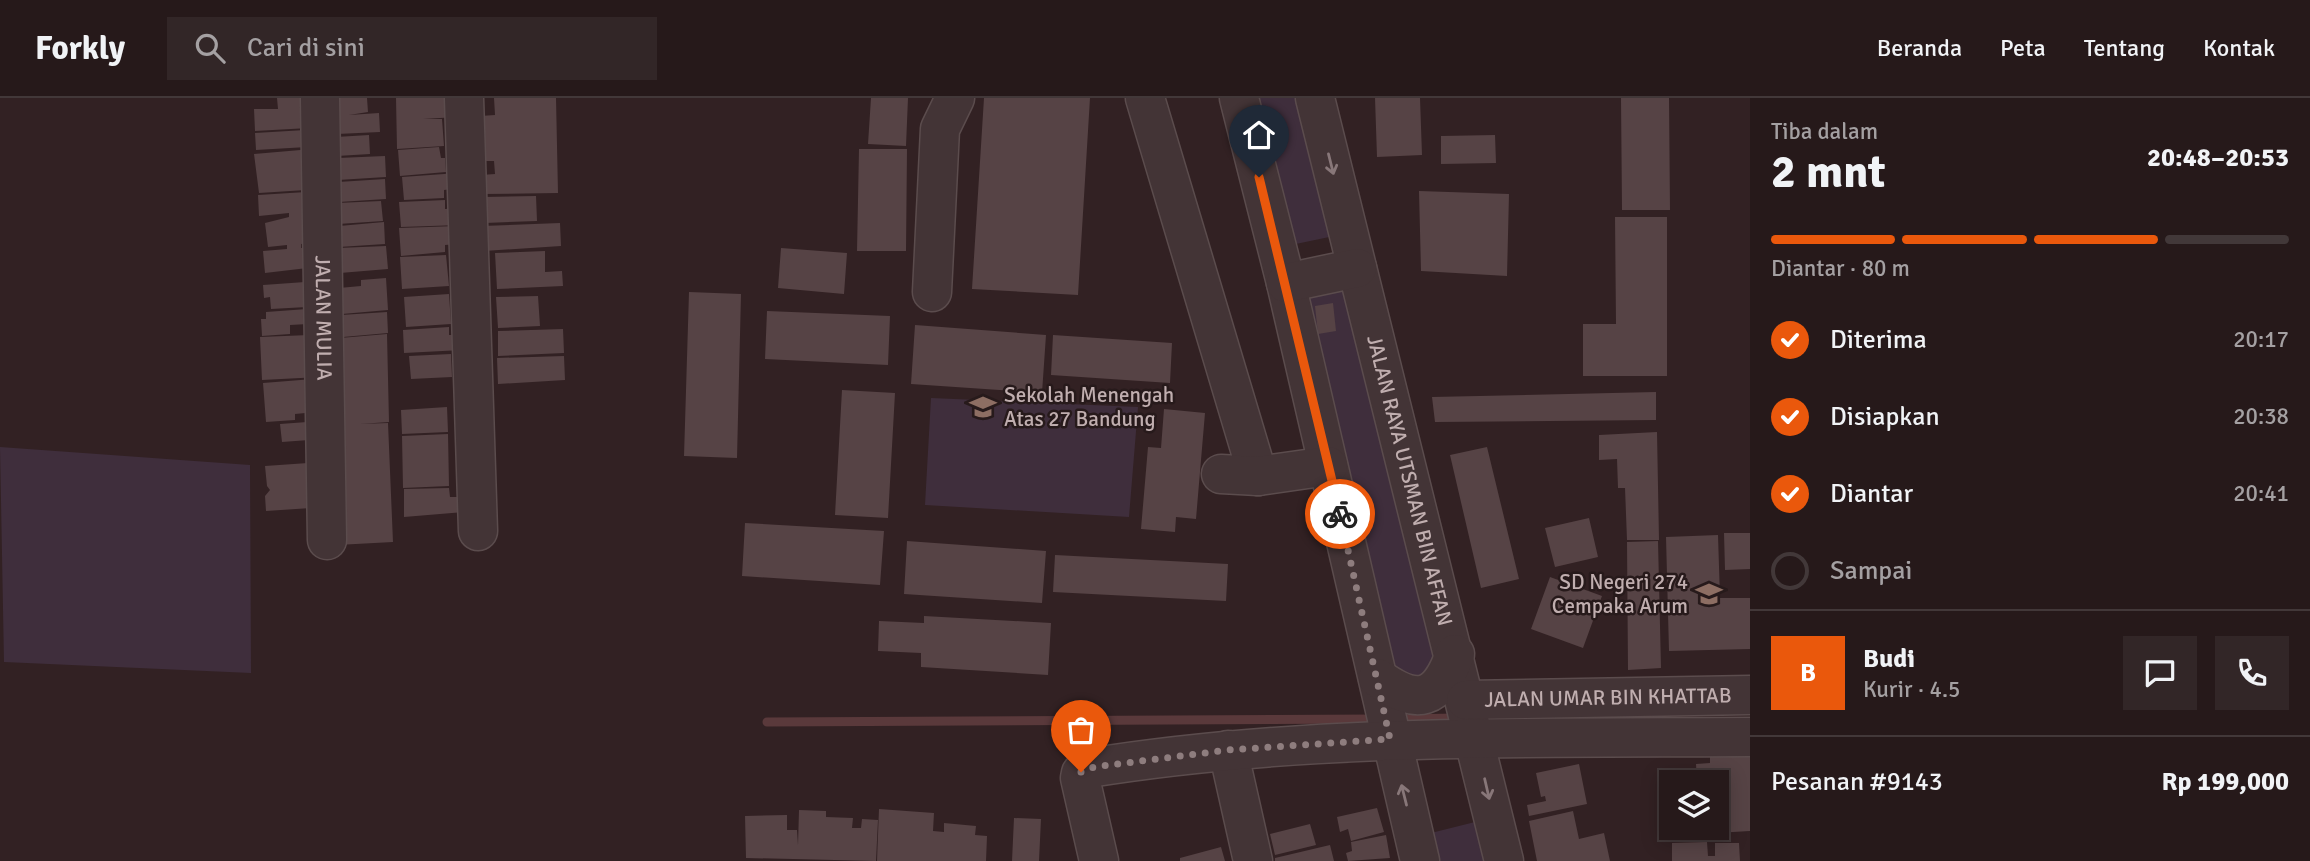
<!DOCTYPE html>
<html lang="id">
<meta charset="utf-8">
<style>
body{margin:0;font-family:Signika,sans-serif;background:#322627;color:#f1f3f6;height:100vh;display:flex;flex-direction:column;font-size:26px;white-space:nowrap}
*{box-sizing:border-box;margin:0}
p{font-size:23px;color:#a4a0a2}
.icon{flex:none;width:38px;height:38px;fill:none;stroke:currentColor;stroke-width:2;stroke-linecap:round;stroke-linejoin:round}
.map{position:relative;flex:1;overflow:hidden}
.sheet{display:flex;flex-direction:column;background:#26191a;width:560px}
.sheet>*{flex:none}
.controls{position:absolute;left:1659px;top:672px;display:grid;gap:14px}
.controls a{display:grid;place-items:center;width:70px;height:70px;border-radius:0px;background:#26191a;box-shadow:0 4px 18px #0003,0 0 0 2px #423839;font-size:35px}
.pin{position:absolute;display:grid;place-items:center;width:60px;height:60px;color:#fff;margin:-72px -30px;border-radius:50% 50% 50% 0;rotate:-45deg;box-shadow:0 0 7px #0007}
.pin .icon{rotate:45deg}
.courier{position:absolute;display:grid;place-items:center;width:70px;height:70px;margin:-35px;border:5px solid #ea580c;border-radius:50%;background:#fff;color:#222;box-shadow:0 2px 9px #0007}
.head em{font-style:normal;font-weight:700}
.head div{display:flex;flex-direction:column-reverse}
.head{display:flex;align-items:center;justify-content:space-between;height:119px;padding:0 21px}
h1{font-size:46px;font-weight:700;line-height:52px}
.bar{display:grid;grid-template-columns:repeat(4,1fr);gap:10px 7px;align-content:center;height:84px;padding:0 21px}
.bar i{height:9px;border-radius:5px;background:#423839}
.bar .current{background:#ea580c}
.bar p{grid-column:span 4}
.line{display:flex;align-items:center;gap:18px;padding:0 21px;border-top:2px solid #423839}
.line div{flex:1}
.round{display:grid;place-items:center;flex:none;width:74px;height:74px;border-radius:0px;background:#322627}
ol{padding:0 21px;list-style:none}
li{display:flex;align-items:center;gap:21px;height:77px}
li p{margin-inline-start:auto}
li .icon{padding:7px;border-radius:50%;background:#ea580c;color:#fff;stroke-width:4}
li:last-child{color:#a4a0a2}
li i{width:38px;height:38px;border:4px solid #423839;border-radius:50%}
header{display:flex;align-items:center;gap:42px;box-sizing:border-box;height:98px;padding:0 35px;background:#26191a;border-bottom:2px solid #423839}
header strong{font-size:33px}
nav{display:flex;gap:38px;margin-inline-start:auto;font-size:24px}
.search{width:490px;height:63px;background:#322627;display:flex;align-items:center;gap:18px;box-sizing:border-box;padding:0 24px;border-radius:0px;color:#a4a0a2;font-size:26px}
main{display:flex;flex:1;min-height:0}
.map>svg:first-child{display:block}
.green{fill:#3f2e3c}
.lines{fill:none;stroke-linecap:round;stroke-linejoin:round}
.stream{stroke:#5a393b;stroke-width:9}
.building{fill:#564345}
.minor-casing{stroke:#5b4c4d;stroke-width:41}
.minor{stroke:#433436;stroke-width:38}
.oneway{stroke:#887779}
.done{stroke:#8e7d7e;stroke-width:7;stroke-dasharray:0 12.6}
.route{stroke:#ea580c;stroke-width:9}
.labels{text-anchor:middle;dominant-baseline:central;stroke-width:5;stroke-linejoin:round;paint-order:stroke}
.street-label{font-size:21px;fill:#c0aeaf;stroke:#271a1b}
.poi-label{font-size:21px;fill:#c0aeaf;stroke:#271a1b;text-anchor:start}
</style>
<header>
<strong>Forkly</strong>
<div class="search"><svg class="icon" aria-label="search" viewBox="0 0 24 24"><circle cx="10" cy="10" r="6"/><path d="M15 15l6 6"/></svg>Cari di sini</div>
<nav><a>Beranda</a><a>Peta</a><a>Tentang</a><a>Kontak</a></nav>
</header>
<main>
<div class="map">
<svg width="1750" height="763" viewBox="0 0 1750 763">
<rect width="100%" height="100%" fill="#322123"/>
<path class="green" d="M1254,0H1302L1334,138L1291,147Z
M1348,189L1439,564L1427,584L1391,574L1302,198Z
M931,300L1138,309L1129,419L925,407Z
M0,349L250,367L251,575L4,564Z
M1475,724L1485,763H1438L1431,735Z"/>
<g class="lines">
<path class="stream" d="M1395,621L1458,620
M767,624L1377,621"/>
</g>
<path class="building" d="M277,0H312V9H299L309,10V30L255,33L254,11H278Z
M334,0H367L368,14L349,17L379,15L380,34L337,36Z
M396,0H444V4L456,3L457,19L423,21H442L444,48L397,51Z
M494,0H556L558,95L482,96L481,77L495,76L494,63H482L480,18L495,17Z
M871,0H908L906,48L868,46Z
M984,0H1090L1078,197L972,191Z
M1375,0H1420L1422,57L1377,59Z
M1621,0H1669L1670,112H1622Z
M305,32L307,49L256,52L255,35Z
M369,37L370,56L337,58L336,39Z
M1495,37L1496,65L1441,66V38Z
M439,49L441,60H445L446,74L400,78L398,52Z
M312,51L306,92L259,95L254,56Z
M859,51H907L906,153H857Z
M385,58L386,79L338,82V60Z
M458,75L460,90L444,92V100L404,102L402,79Z
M385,81L386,101L339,104L338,84Z
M1419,93L1509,96L1507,178L1421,173Z
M306,94L308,145L301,146V150L314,149L316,169L265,175L263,153L287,151V147L268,149L265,125L289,119V115L259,118L258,97Z
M536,98L537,123L485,125L483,99Z
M445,102V111L459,110L460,127L401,129L399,104Z
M381,103L383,123L338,126L337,105Z
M1615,119H1667V278H1583V226H1616Z
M384,124L385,146L339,149V128Z
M560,125L561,148L484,153L482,128Z
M457,128L458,146L445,147V154L401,158L399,130Z
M386,148L388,171L340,175L338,150Z
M781,150L847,155L844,196L778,190Z
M545,153V174L562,173L563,188L497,191L495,155Z
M446,157L449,188L402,191L400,159Z
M386,180L388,212L342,216L339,190L361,188V182Z
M305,184L307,209L271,211L270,199L264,200L263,187Z
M689,194L741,196L737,360L684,358Z
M449,196L451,226L406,229L404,199Z
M538,198L540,228L498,230L496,199Z
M1333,205L1336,233L1318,236L1315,208Z
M307,211L308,226L290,227V236L262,238L261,221H266V214Z
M767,213L890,218L888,267L765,261Z
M387,214L388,235L343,239L341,217Z
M915,227L1046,237L1042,295L911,286Z
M449,229V237H461L462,252L404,255L403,232Z
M563,231L564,255L498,258V233Z
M387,236L389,324L360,326L388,325L393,444L337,447L341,372H345L340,240Z
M309,237L320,279L262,282L260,239Z
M1053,237L1172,245L1170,285L1051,277Z
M451,256L452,279L411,281L409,258Z
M564,258L565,282L498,286L497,260Z
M313,281L316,314L295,316V322L266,324L263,285Z
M842,292L895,295L888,420L835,417Z
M1656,294V322L1435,324L1432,299Z
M447,309L448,334L402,336L401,312Z
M1164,311L1205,315L1196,421L1176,419L1175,434L1141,431L1148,349L1161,350Z
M307,324L309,342L282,344L280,326Z
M1657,334L1659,442H1627L1625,390H1618L1617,361L1599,362V337Z
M448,336L449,388L403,390L402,338Z
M1487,349L1519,481L1481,490L1450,357Z
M308,365L311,410L266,413L265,398L270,392L267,388L265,368Z
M449,390L450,399H464V414L404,419V391Z
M1589,420L1598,459L1555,469L1545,430Z
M745,425L884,433L880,487L742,478Z
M1724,435H1750V471L1725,472Z
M1718,437L1720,500H1750V551L1669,553L1666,439Z
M907,443L1046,453L1042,505L904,496Z
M1658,443L1661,570L1628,572L1627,444Z
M1055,457L1228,466L1226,503L1053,494Z
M1550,479L1602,498L1583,550L1531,531Z
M924,518L1051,525L1048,577L921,569V555L878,553L879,523L924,525Z
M1750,657V733L1699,736V730H1717V684H1697L1696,666L1710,665V659Z
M1579,666L1587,706L1529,718L1527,707L1546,703L1545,698L1541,699L1536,675Z
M1377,710L1384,734L1351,743L1348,731L1340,734L1337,719Z
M879,711L934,715L933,733L944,734V725L976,728L975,737L987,738L986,763H877Z
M799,712L826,713V719L853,720L852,730H861L862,721L878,722L876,763L746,760L745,718L787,717V732H797L798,747Z
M1573,713L1579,741L1604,735L1610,763H1537L1529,723Z
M1014,720L1041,721L1039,763H1012Z
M1310,726L1316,747L1275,757L1270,736Z
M1386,737L1390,760L1348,763L1346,755L1352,753L1351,744Z
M1707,744L1708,758H1715V745H1739L1740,763H1672V745Z
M1330,747L1334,763H1275V760Z
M1221,749L1225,763H1180V760Z"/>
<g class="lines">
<defs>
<g id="minor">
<path id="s1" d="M320,0L327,442"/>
<path d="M464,0L478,433"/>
<path d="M1145,0L1258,378"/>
<path d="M1239,0L1286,185L1420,763"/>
<path id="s2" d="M1315,0L1504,763"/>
<path d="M1286,185L1357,170"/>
<path d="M932,194L940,31L955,0"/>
<path d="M1221,376L1258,378L1328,368"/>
<path d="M1378,580C1418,608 1438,603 1455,556"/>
<path id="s3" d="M1466,602L1750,597"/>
<path d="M1228,652L1253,763"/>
<path d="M1099,763L1080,680L1081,675L1089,670C1307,635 1529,640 1750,639"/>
</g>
</defs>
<use href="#minor" class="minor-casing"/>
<use href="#minor" class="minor"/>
</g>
<defs><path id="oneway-shaft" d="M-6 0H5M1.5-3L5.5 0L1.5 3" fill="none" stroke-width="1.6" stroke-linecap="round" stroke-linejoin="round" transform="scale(1.75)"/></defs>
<g class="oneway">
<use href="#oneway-shaft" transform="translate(1331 66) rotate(76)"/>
<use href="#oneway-shaft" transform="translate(1487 691) rotate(77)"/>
<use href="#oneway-shaft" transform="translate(1404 697) rotate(-104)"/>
</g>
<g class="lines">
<path class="done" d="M1081,674L1094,669L1228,652L1390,641L1340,416"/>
<path class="route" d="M1259,79L1340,416"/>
</g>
<defs>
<symbol id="school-bare" viewBox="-9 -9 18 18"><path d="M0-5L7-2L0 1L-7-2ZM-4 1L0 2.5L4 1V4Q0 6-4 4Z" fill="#8d6e63" stroke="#271a1b" stroke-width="2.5" paint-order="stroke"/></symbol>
</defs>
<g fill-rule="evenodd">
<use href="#school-bare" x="964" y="290" width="38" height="38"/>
<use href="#school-bare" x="1690" y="477" width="38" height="38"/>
</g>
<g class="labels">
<g class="street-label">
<text stroke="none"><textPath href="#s1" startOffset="220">JALAN MULIA</textPath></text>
<text stroke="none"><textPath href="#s2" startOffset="394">JALAN RAYA UTSMAN BIN AFFAN</textPath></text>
<text stroke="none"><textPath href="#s3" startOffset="142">JALAN UMAR BIN KHATTAB</textPath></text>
</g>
<g class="poi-label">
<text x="1004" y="297">Sekolah Menengah<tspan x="1004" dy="24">Atas 27 Bandung</tspan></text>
<text x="1688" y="484" text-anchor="end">SD Negeri 274<tspan x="1688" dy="24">Cempaka Arum</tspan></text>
</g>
</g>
</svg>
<div class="controls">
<a><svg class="icon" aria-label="layers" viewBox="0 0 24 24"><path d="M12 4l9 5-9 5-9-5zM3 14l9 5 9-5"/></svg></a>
</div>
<div class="pin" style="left:1081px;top:674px;background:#ea580c"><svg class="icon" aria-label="bag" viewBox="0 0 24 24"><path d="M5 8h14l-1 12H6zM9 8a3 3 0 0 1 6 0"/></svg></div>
<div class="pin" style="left:1259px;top:79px;background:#1f2937"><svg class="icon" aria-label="home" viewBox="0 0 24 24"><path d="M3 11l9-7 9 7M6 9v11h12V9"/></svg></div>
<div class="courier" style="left:1340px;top:416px"><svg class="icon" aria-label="bike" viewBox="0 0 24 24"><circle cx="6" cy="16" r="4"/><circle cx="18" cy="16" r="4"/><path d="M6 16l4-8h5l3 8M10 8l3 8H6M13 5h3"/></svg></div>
</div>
<section class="sheet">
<div class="head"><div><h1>2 mnt</h1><p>Tiba dalam</p></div><em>20:48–20:53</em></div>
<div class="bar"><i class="current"></i><i class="current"></i><i class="current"></i><i></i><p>Diantar · 80 m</p></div>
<ol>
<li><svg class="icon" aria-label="check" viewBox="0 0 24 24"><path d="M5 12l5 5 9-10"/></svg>Diterima<p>20:17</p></li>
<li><svg class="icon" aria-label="check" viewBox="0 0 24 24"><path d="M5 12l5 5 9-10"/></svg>Disiapkan<p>20:38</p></li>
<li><svg class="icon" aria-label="check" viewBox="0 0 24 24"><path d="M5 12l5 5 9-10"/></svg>Diantar<p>20:41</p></li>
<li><i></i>Sampai</li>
</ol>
<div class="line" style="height:126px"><b class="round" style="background:#ea580c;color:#fff">B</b><div><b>Budi</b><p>Kurir · 4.5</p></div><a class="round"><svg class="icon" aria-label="chat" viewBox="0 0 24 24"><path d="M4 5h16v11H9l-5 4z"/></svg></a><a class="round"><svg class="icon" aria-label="phone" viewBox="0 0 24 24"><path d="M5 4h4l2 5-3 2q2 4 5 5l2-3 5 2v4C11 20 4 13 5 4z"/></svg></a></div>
<div class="line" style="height:91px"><div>Pesanan #9143</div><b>Rp 199,000</b></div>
</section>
</main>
